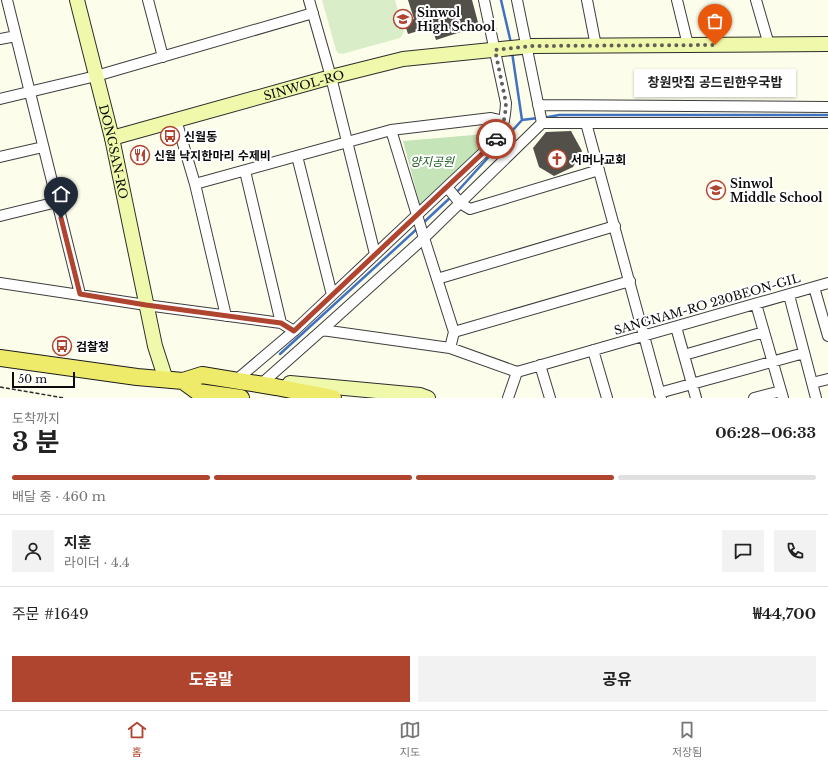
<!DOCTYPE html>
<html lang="ko">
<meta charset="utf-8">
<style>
body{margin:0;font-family:"Libre Baskerville","Noto Sans KR",serif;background:#f2f2f2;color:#222;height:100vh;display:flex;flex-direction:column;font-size:15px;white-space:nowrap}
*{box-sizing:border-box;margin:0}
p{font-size:13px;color:#767676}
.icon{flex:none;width:22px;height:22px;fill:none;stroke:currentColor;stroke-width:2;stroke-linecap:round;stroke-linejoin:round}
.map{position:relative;height:398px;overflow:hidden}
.sheet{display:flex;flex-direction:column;background:#fff;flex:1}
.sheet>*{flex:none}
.scale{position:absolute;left:12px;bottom:10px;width:63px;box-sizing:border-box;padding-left:4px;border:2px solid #0b0b0b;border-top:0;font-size:11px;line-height:14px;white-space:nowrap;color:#0b0b0b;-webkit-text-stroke:3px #fff;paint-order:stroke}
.pin{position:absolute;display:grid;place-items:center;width:34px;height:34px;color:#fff;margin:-41px -17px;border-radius:50% 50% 50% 0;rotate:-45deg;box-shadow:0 0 4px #0007}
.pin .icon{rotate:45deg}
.courier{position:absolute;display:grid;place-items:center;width:40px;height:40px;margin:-20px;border:3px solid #b0452f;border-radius:50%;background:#fff;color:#222;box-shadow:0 1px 5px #0007}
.bubble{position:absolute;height:28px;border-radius:0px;background:#fff;box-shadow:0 1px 3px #0004;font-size:13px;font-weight:700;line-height:28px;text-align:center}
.head em{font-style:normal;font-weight:700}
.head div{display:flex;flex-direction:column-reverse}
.head{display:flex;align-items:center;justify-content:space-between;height:68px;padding:0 12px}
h1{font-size:26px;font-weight:700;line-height:30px}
.bar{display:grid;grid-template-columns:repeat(4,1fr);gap:6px 4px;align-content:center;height:48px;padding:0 12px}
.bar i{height:5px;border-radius:3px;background:#e0e0e0}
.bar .selected{background:#b0452f}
.bar p{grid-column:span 4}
.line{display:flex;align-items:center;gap:10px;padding:0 12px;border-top:1px solid #e0e0e0}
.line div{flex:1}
.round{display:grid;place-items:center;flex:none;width:42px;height:42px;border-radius:0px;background:#f2f2f2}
.button{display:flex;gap:8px;margin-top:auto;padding:8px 12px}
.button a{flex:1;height:46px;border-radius:0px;background:#b0452f;color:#fff;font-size:16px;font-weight:700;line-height:46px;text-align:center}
.button a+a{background:#f2f2f2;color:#222}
.tab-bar{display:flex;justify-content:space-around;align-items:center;height:56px;border-top:1px solid #e0e0e0;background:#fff;font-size:11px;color:#767676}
.tab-bar a{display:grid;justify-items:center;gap:2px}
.tab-bar .selected{color:#b0452f}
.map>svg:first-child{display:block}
.green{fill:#c5e5b8}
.pitch{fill:#d9edc9}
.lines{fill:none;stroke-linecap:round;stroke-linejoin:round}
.stream{stroke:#4172c2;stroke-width:2.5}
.building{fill:#534f49}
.street-casing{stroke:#3e3e3e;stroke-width:12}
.secondary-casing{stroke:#2d2d2d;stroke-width:16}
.primary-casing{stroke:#1c1c1c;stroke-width:18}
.path{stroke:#2d2d2d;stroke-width:1.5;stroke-dasharray:4 2;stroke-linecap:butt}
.street{stroke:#fff;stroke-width:10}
.secondary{stroke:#f0f9ab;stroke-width:14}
.primary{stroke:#eeeb6b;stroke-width:16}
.done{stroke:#606059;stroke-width:4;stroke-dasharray:0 7.2}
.route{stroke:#b0452f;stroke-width:5}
.labels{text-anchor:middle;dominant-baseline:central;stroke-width:4;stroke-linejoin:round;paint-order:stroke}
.poi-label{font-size:12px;font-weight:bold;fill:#0b0b0b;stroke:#fff;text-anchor:start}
.street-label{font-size:12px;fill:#0b0b0b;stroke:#fff}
.park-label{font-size:12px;font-style:italic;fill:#215d22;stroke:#fff}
</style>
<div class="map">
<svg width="828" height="398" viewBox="0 0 828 398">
<rect width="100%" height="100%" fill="#fdfdeb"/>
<path class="green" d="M485,134L487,142L420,205L403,141Z"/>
<path class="pitch" d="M322,0H395L404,32L400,38L342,54L338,53L336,50Z"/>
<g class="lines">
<path class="stream" d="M501,0L511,43
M543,118L559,115H828
M522,120L538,118
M456,193L522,120L512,52
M422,224L452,196
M280,354L419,227"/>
</g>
<path class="building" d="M408,0H472L479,26L436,40L432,27L408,34L404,22L414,19Z
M571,131L582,151L573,167L554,176L539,167L533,148L546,132Z"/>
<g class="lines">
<defs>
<path id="street" d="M7,0L80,294
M148,0L163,57
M309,0L331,77L375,254
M587,0L596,46
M677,0L688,45
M756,0L769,45
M0,39L16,36
M0,99L96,76L313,13
M538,105L828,107
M176,120L195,184L226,316
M542,123H828
M586,123L644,336L661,398
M391,130L424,238L454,332L450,348
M297,156L332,295
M0,157L43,147
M245,171L281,323
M195,184L391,130L491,118L504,121
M447,187L460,203L470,209L599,170
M0,216L57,202
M437,279L615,226
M0,283L146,305L281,323L294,331
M814,287L828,336
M789,295L816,398
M756,304L783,398
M676,327L696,398
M322,330L450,348L517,372L828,283
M454,332L630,281
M593,350L607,398
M684,355L764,332
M540,365L550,398
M235,381L294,331L486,150C501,134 505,125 506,103L484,0
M812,383L828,379
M260,385L322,330L424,238L542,123L517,0
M659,393L804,353
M508,398L517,372
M754,398L781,391"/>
<g id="secondary">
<path id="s1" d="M77,0L112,138L155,346L166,380"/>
<path id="s2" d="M112,138L331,77L403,59L531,46L828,44"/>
<path d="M290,383L420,395L428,398"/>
</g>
<path id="primary" d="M0,358L137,377L183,381L202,375L276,387L333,398
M183,381L198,392L241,398"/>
</defs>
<use href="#street" class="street-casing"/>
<use href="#secondary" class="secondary-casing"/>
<use href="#primary" class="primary-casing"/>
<path class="path" d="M0,387L64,398"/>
<use href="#street" class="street"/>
<use href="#secondary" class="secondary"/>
<use href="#primary" class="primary"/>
</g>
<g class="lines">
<path class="done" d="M496,139L502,128L505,115L506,103L495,50L531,46L715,45"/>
<path class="route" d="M61,218L80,294L146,305L281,323L294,331L486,150L496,139"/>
</g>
<defs>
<symbol id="school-ring" viewBox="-11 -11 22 22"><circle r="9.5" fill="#fff" stroke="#b0452f" stroke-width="1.5"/><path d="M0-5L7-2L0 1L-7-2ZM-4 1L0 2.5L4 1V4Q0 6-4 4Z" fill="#b0452f"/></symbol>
<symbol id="bus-ring" viewBox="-11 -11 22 22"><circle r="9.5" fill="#fff" stroke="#b0452f" stroke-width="1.5"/><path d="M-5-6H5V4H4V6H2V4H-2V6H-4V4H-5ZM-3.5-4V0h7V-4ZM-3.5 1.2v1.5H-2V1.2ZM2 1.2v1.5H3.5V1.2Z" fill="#b0452f"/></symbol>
<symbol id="restaurant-ring" viewBox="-11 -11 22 22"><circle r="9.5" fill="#fff" stroke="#b0452f" stroke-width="1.5"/><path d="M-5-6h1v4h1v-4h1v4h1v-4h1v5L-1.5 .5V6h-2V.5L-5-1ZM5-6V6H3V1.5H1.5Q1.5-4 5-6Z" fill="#b0452f"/></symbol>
<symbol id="church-ring" viewBox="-11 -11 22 22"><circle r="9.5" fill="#fff" stroke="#b0452f" stroke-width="1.5"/><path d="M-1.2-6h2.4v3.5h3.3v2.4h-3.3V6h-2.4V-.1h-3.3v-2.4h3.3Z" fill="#b0452f"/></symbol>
</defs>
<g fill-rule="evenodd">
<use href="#school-ring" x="392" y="8" width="22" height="22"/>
<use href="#bus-ring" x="159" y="125" width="22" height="22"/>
<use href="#restaurant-ring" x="129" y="144" width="22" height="22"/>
<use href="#church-ring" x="546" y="148" width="22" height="22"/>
<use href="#school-ring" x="705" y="179" width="22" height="22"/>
<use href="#bus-ring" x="51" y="335" width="22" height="22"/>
</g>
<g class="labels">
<g class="poi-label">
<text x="417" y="12">Sinwol<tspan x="417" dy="14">High School</tspan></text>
<text x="184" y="136">신월동</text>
<text x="154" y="155">신월 낙지한마리 수제비</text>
<text x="571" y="159">서머나교회</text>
<text x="730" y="183">Sinwol<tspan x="730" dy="14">Middle School</tspan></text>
<text x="76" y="346">검찰청</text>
</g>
<g class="street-label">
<text stroke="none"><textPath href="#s2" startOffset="199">SINWOL-RO</textPath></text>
<text stroke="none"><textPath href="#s1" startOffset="156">DONGSAN-RO</textPath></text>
<text transform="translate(707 304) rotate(-16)">SANGNAM-RO 230BEON-GIL</text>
</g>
<g class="park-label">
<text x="432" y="161">양지공원</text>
</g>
</g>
</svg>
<div class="scale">50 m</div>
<div class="pin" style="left:715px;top:45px;background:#ea580c"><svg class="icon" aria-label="bag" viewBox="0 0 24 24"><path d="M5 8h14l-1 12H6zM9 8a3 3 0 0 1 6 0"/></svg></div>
<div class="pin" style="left:61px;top:218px;background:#1f2937"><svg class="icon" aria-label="home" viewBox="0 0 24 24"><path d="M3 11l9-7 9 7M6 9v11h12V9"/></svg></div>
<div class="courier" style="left:496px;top:139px"><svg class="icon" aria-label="car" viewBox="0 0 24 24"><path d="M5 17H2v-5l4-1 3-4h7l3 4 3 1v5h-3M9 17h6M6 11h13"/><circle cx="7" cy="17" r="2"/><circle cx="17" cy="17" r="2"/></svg></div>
<div class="bubble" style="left:634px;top:69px;width:162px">창원맛집 공드린한우국밥</div>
</div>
<section class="sheet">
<div class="head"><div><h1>3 분</h1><p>도착까지</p></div><em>06:28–06:33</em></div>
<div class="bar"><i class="selected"></i><i class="selected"></i><i class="selected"></i><i></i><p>배달 중 · 460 m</p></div>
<div class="line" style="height:72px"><a class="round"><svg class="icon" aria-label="person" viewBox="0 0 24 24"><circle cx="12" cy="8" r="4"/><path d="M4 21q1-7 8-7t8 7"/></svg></a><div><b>지훈</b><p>라이더 · 4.4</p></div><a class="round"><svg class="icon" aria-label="chat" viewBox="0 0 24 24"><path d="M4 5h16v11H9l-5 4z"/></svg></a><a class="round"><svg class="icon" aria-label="phone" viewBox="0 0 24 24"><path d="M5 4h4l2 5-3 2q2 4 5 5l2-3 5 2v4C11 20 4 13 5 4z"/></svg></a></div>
<div class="line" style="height:52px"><div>주문 #1649</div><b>₩44,700</b></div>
<div class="button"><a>도움말</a><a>공유</a></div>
</section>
<nav class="tab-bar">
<a class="selected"><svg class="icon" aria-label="home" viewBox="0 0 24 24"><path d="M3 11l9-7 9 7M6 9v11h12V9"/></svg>홈</a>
<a><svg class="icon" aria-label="map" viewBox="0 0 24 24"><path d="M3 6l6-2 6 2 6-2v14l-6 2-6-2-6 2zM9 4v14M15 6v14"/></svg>지도</a>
<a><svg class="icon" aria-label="saved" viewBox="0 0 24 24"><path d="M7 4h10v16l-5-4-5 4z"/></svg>저장됨</a>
</nav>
